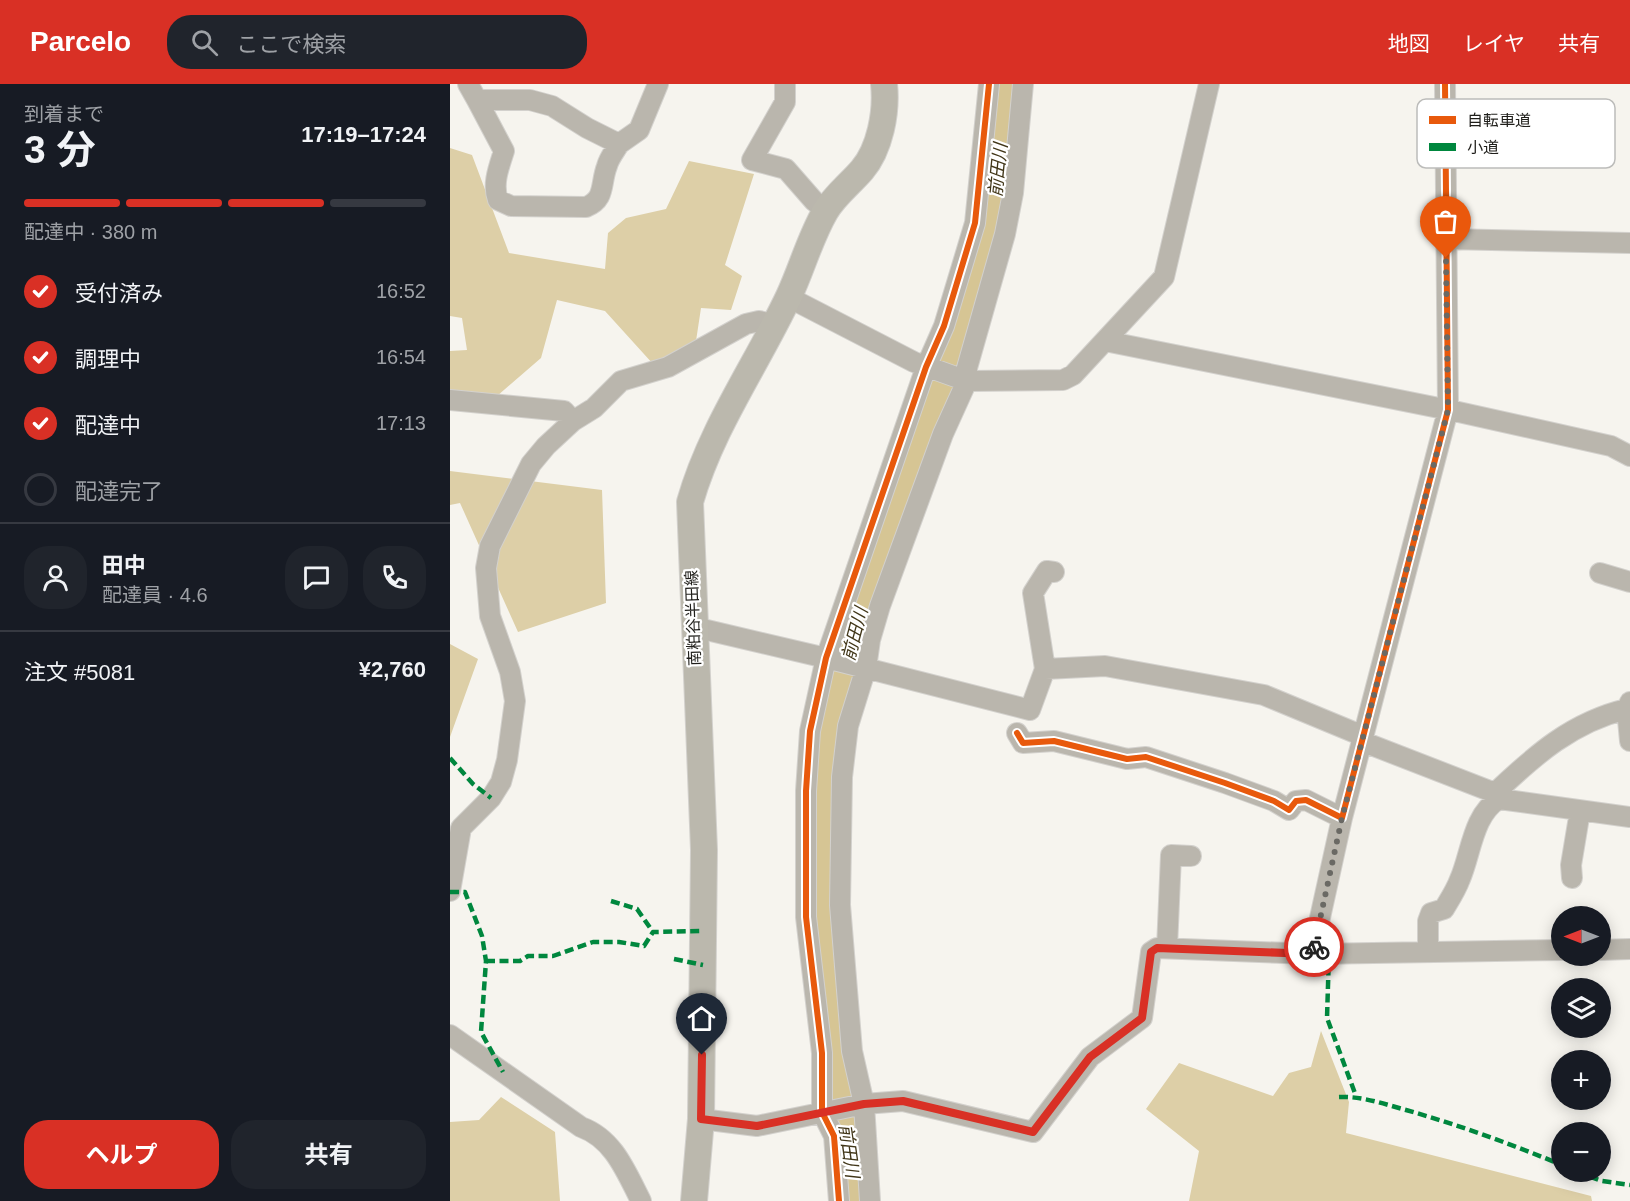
<!DOCTYPE html>
<html lang="ja">
<meta charset="utf-8">
<style>
body{margin:0;font-family:Helvetica,"Noto Sans JP",sans-serif;background:#20242c;color:#f1f3f6;height:100vh;display:flex;flex-direction:column;font-size:22px;white-space:nowrap}
*{box-sizing:border-box;margin:0}
p{font-size:20px;color:#9ea1a6}
.icon{flex:none;width:33px;height:33px;fill:none;stroke:currentColor;stroke-width:2;stroke-linecap:round;stroke-linejoin:round}
.map{position:relative;flex:1;overflow:hidden}
.side{display:flex;flex-direction:column;background:#171b24;width:450px}
.side>*{flex:none}
.needle{width:39px;rotate:270deg}
.controls{position:absolute;left:1101px;top:822px;display:grid;gap:12px}
.controls a{display:grid;place-items:center;width:60px;height:60px;border-radius:50%;background:#171b24;box-shadow:0 3px 15px #0003;font-size:30px}
.pin{position:absolute;display:grid;place-items:center;width:51px;height:51px;color:#fff;margin:-62px -26px;border-radius:50% 50% 50% 0;rotate:-45deg;box-shadow:0 0 6px #0007}
.pin .icon{rotate:45deg}
.courier{position:absolute;display:grid;place-items:center;width:60px;height:60px;margin:-30px;border:4px solid #d93025;border-radius:50%;background:#fff;color:#222;box-shadow:0 2px 8px #0007}
.head em{font-style:normal;font-weight:700}
.head div{display:flex;flex-direction:column-reverse}
.head{display:flex;align-items:center;justify-content:space-between;height:102px;padding:0 24px}
h1{font-size:39px;font-weight:700;line-height:45px}
.bar{display:grid;grid-template-columns:repeat(4,1fr);gap:9px 6px;align-content:center;height:72px;padding:0 24px}
.bar i{height:8px;border-radius:4px;background:#363941}
.bar .current{background:#d93025}
.bar p{grid-column:span 4}
.line{display:flex;align-items:center;gap:15px;padding:0 24px;border-top:2px solid #363941}
.line div{flex:1}
.round{display:grid;place-items:center;flex:none;width:63px;height:63px;border-radius:24px;background:#20242c}
ol{padding:0 24px;list-style:none}
li{display:flex;align-items:center;gap:18px;height:66px}
li p{margin-inline-start:auto}
li .icon{padding:6px;border-radius:50%;background:#d93025;color:#fff;stroke-width:4}
li:last-child{color:#9ea1a6}
li i{width:33px;height:33px;border:3px solid #363941;border-radius:50%}
.cta{display:flex;gap:12px;margin-top:auto;padding:12px 24px}
.cta a{flex:1;height:69px;border-radius:24px;background:#d93025;color:#fff;font-size:24px;font-weight:700;line-height:69px;text-align:center}
.cta a+a{background:#20242c;color:#f1f3f6}
header{display:flex;align-items:center;gap:36px;box-sizing:border-box;height:84px;padding:0 30px;background:#d93025;color:#fff}
header strong{font-size:28px}
nav{display:flex;gap:33px;margin-inline-start:auto;font-size:21px}
.search{width:420px;height:54px;background:#20242c;display:flex;align-items:center;gap:15px;box-sizing:border-box;padding:0 21px;border-radius:24px;color:#9ea1a6;font-size:22px}
main{display:flex;flex:1;min-height:0}
.map>svg:first-child{display:block}
.forest{fill:#ddcfa7}
.lines{fill:none;stroke-linecap:round;stroke-linejoin:round}
.river{stroke:#d6c594;stroke-width:26}
.minor-casing{stroke:#d3d1cd;stroke-width:22}
.major-casing{stroke:#d3d1cd;stroke-width:28}
.minor{stroke:#bab6ad;stroke-width:20}
.major{stroke:#bbb8ad;stroke-width:26}
.quiet{stroke:#00873e;stroke-width:4.5;stroke-dasharray:9 4.5;stroke-linecap:butt}
.cycleway-casing{stroke:#fff;stroke-width:10}
.cycleway{stroke:#e8590c;stroke-width:6}
.done{stroke:#6a6964;stroke-width:6;stroke-dasharray:0 10.8}
.route{stroke:#d93025;stroke-width:8}
.labels{text-anchor:middle;dominant-baseline:central;stroke-width:4.5;stroke-linejoin:round;paint-order:stroke}
.street-label{font-size:16px;fill:#1f1e1a;stroke:#fff}
.water-label{font-size:18px;font-style:italic;fill:#413618;stroke:#fff}
.key{fill:#fff;stroke:#bcbcba;stroke-width:1.5}
.key-label{font-size:16px;fill:#1f1e1a}
</style>
<header>
<strong>Parcelo</strong>
<div class="search"><svg class="icon" aria-label="search" viewBox="0 0 24 24"><circle cx="10" cy="10" r="6"/><path d="M15 15l6 6"/></svg>ここで検索</div>
<nav><a>地図</a><a>レイヤ</a><a>共有</a></nav>
</header>
<main>
<section class="side">
<div class="head"><div><h1>3 分</h1><p>到着まで</p></div><em>17:19–17:24</em></div>
<div class="bar"><i class="current"></i><i class="current"></i><i class="current"></i><i></i><p>配達中 · 380 m</p></div>
<ol>
<li><svg class="icon" aria-label="check" viewBox="0 0 24 24"><path d="M5 12l5 5 9-10"/></svg>受付済み<p>16:52</p></li>
<li><svg class="icon" aria-label="check" viewBox="0 0 24 24"><path d="M5 12l5 5 9-10"/></svg>調理中<p>16:54</p></li>
<li><svg class="icon" aria-label="check" viewBox="0 0 24 24"><path d="M5 12l5 5 9-10"/></svg>配達中<p>17:13</p></li>
<li><i></i>配達完了</li>
</ol>
<div class="line" style="height:108px"><a class="round"><svg class="icon" aria-label="person" viewBox="0 0 24 24"><circle cx="12" cy="8" r="4"/><path d="M4 21q1-7 8-7t8 7"/></svg></a><div><b>田中</b><p>配達員 · 4.6</p></div><a class="round"><svg class="icon" aria-label="chat" viewBox="0 0 24 24"><path d="M4 5h16v11H9l-5 4z"/></svg></a><a class="round"><svg class="icon" aria-label="phone" viewBox="0 0 24 24"><path d="M5 4h4l2 5-3 2q2 4 5 5l2-3 5 2v4C11 20 4 13 5 4z"/></svg></a></div>
<div class="line" style="height:78px"><div>注文 #5081</div><b>¥2,760</b></div>
<div class="cta"><a>ヘルプ</a><a>共有</a></div>
</section>
<div class="map">
<svg width="1180" height="1117" viewBox="0 0 1180 1117">
<rect width="100%" height="100%" fill="#f6f4ee"/>
<path class="forest" d="M0,64L22,71L59,169L155,185L158,149L176,134L216,125L239,77L304,90L275,181L292,192L281,226L251,224L246,257L203,280L155,227L107,216L91,274L47,312L0,310V267L17,266L12,234L0,232Z
M0,387L152,406L156,519L68,548L10,419L0,421Z
M0,560L28,575L0,653Z
M871,947L899,1018L896,1049L1141,1112L1142,1117H739L749,1067L696,1025L729,979L823,1012L839,989L861,983Z
M51,1013L105,1048L110,1117H0V1038L29,1036Z"/>
<g class="lines">
<path class="river" d="M405,1117C402,1073 393,1030 386,986C381,950 379,913 377,877C370,785 369,693 390,602C426,445 503,300 540,143C551,96 553,48 555,0"/>
<defs>
<path id="minor" d="M18,0L27,16H80L102,22L137,44L169,60L189,46L208,0
M335,0V18L302,76L336,85L364,117L376,126
M27,16L54,67C49,83 42,100 48,116L61,122L136,123C156,115 150,100 157,82C159,74 165,67 169,60
M996,155L1180,159
M338,213L464,278L517,297L613,296L623,291L714,193L759,0
M655,257L1004,327L1161,362L1180,372
M0,316L114,327L123,337
M604,488L597,487L583,509L595,585L655,582L814,611L913,652
M1150,489L1180,498
M244,543L376,574L580,626L595,585
M1180,618L1177,625L1180,657
M567,649L573,659L604,657L677,675L696,673L775,699L824,717L839,726L846,717L856,716L892,734L998,326L995,0
M911,657L1045,709L1049,715L1180,733
M1045,709C1085,671 1122,638 1177,625
M1122,794L1121,781L1130,727
M0,807L11,744L41,714L51,698L57,676L65,617L60,588L40,532L36,484L40,462L81,380L96,362L123,337L144,324L171,297L218,283L296,240L309,237L323,240
M717,864L721,771L741,772
M1150,866L1180,865
M978,867V837L981,829L994,825C1000,815 1006,806 1010,795C1021,770 1023,730 1049,715
M862,870L892,734
M0,951L131,1043C164,1055 176,1088 191,1117
M251,1035L307,1042L414,1020L453,1017L583,1048L640,973L692,934L701,868L707,864L862,870L1112,866
M389,1117L384,1052L372,1028V969L356,833V707L360,647L376,574L476,283L494,242L525,139L539,0
M420,1117L414,1020L402,967L390,821L392,693L398,642L416,584L420,556L430,522L493,350L517,297V284L555,150L563,109L573,0"/>
<path id="major" d="M244,1117L251,1035L254,766L240,418C261,344 307,280 339,212C352,184 360,154 375,128C384,112 400,100 412,86C430,65 437,28 434,0"/>
</defs>
<use href="#minor" class="minor-casing"/>
<use href="#major" class="major-casing"/>
<use href="#minor" class="minor"/>
<use href="#major" class="major"/>
<path class="quiet" d="M0,674L23,700L41,714
M0,808H15L32,852L36,877L31,948L53,988
M161,817L187,825L203,848
M879,869L877,934L906,1012
M224,875L253,881
M36,877H70L78,872H103L143,858H169L194,862L203,848L253,847
M889,1013C912,1012 934,1020 956,1026C1009,1041 1061,1060 1112,1081
M1127,1088L1152,1097L1180,1101"/>
<defs>
<path id="cycleway" d="M567,649L573,659L604,657L677,675L696,673L775,699L824,717L839,726L846,717L856,716L892,734L998,326L995,0
M389,1117L384,1052L372,1028V969L356,833V707L360,647L376,574L476,283L494,242L525,139L539,0"/>
</defs>
<use href="#cycleway" class="cycleway-casing"/>
<use href="#cycleway" class="cycleway"/>
</g>
<g class="lines">
<path class="done" d="M864,863L892,734L998,326L996,174"/>
<path class="route" d="M252,971L251,1035L307,1042L414,1020L453,1017L583,1048L640,973L692,934L701,868L707,864L862,870L864,863"/>
</g>
<g class="labels">
<g class="street-label">
<text transform="translate(243 534) rotate(-92)">南粕谷半田線</text>
</g>
<g class="water-label">
<text transform="translate(548 86) rotate(-84)">前田川</text>
<text transform="translate(405 550) rotate(-75)">前田川</text>
<text transform="translate(399 1067) rotate(82)">前田川</text>
</g>
</g>
<rect x="967" y="15" width="198" height="69" rx="9" class="key"/>
<rect x="979" y="32" width="27" height="8" fill="#e8590c"/>
<rect x="979" y="59" width="27" height="8" fill="#00873e"/>
<g class="key-label">
<text x="1017" y="42">自転車道</text>
<text x="1017" y="69">小道</text>
</g>
</svg>
<div class="controls">
<a><svg class="needle" viewBox="-14 -14 28 28"><path d="M0-13l5 13h-10z" fill="#e53935"/><path d="M0 13l5-13h-10z" fill="#9ea1a6"/></svg></a>
<a><svg class="icon" aria-label="layers" viewBox="0 0 24 24"><path d="M12 4l9 5-9 5-9-5zM3 14l9 5 9-5"/></svg></a>
<a>+</a>
<a>−</a>
</div>
<div class="pin" style="left:996px;top:174px;background:#ea580c"><svg class="icon" aria-label="bag" viewBox="0 0 24 24"><path d="M5 8h14l-1 12H6zM9 8a3 3 0 0 1 6 0"/></svg></div>
<div class="pin" style="left:252px;top:971px;background:#1f2937"><svg class="icon" aria-label="home" viewBox="0 0 24 24"><path d="M3 11l9-7 9 7M6 9v11h12V9"/></svg></div>
<div class="courier" style="left:864px;top:863px"><svg class="icon" aria-label="bike" viewBox="0 0 24 24"><circle cx="6" cy="16" r="4"/><circle cx="18" cy="16" r="4"/><path d="M6 16l4-8h5l3 8M10 8l3 8H6M13 5h3"/></svg></div>
</div>
</main>
